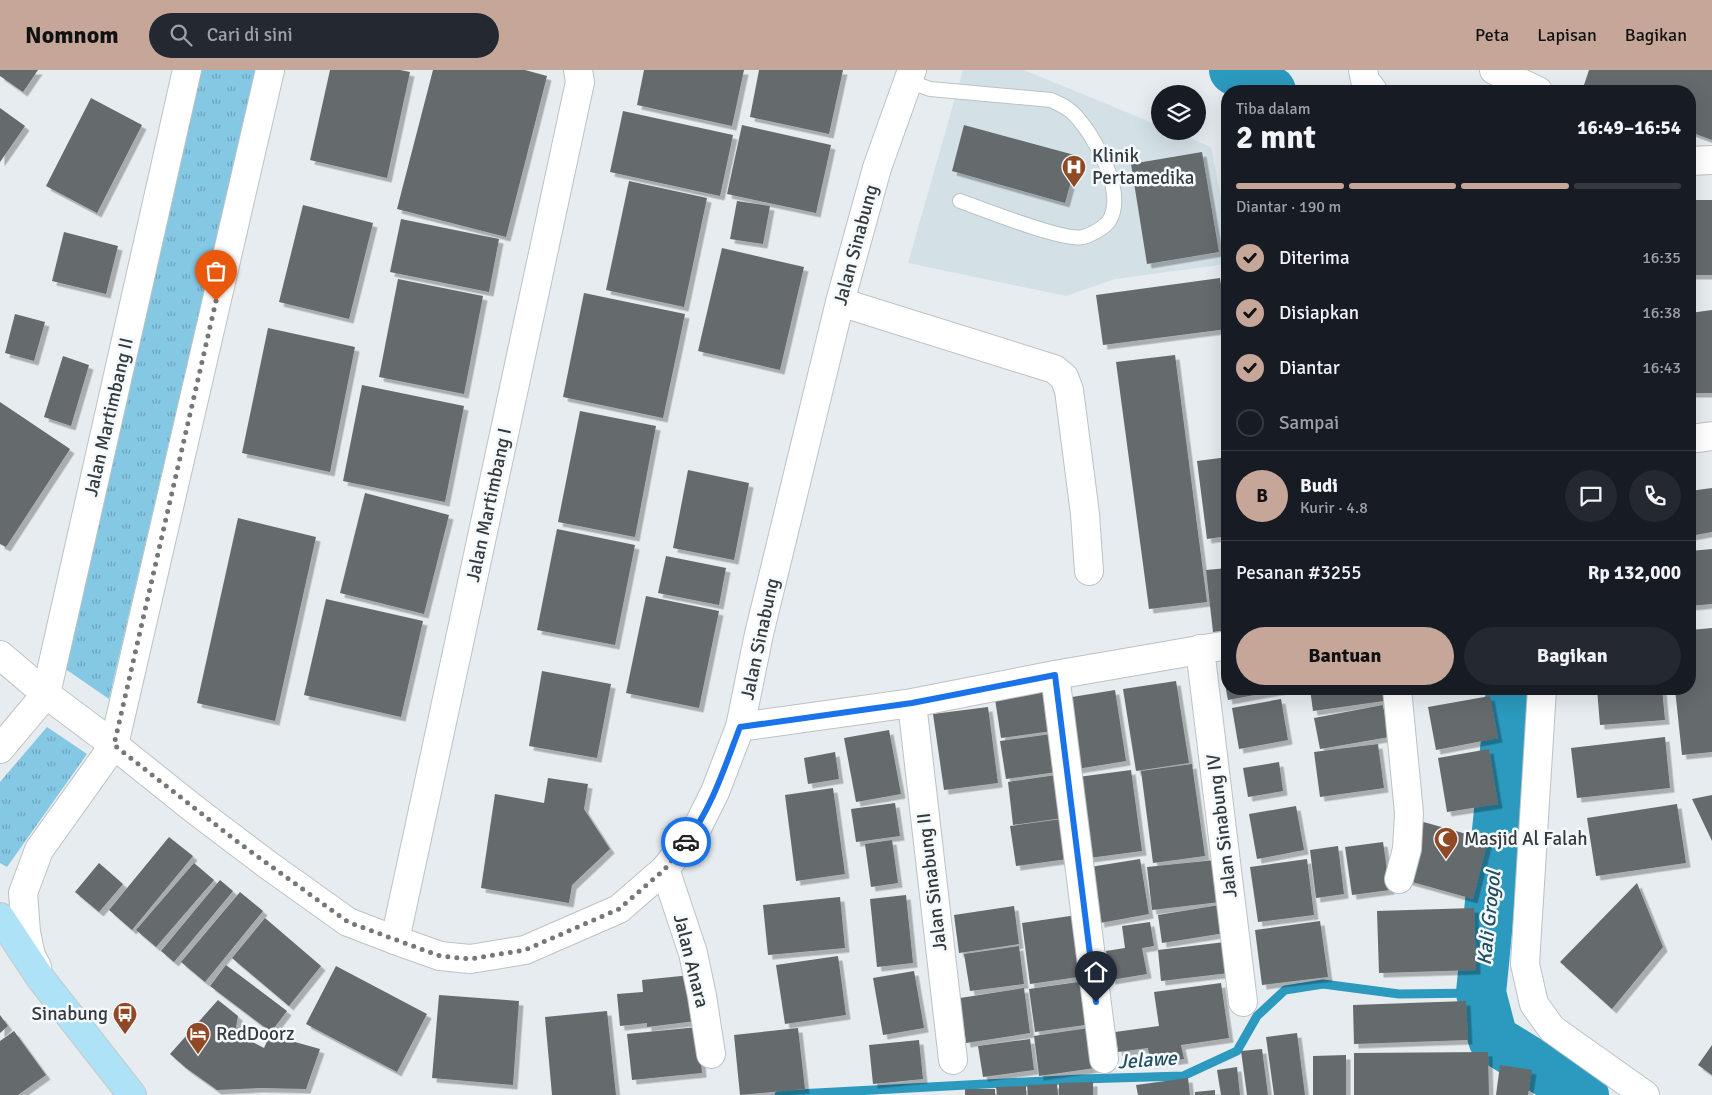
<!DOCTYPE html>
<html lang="id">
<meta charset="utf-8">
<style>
body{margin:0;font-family:Signika,sans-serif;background:#242831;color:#f1f3f6;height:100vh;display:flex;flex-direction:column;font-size:19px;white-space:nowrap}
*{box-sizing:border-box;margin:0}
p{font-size:16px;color:#9ea1a6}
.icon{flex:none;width:28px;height:28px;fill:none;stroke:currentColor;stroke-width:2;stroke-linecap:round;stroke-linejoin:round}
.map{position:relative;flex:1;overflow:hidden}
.sheet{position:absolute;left:1221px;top:15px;width:475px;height:610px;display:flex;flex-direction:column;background:#171b24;border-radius:20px;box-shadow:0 5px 20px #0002}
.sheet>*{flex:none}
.tools{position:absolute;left:1151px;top:15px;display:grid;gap:10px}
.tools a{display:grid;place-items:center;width:55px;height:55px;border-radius:50%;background:#171b24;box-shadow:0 5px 20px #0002;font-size:25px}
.pin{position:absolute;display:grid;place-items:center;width:42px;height:42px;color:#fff;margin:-51px -21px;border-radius:50% 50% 50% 0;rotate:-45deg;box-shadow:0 0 5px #0007}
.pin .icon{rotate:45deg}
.courier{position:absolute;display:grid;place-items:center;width:50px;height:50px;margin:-25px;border:4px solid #1a73e8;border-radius:50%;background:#fff;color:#222;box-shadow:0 1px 6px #0007}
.headline em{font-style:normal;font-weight:700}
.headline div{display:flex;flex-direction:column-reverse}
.headline{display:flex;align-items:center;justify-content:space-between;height:85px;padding:0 15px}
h1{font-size:32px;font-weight:700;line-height:38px}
.bar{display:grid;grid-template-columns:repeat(4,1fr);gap:8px 5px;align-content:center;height:60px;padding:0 15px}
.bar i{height:6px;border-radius:4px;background:#363941}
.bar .on{background:#c5a698}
.bar p{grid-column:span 4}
.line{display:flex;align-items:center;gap:12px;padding:0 15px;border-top:1px solid #363941}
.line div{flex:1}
.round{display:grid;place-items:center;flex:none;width:52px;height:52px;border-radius:26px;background:#242831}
ol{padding:0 15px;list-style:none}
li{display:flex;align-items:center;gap:15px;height:55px}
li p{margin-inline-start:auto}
li .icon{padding:5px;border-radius:50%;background:#c5a698;color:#111;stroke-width:4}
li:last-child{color:#9ea1a6}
li i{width:28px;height:28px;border:2px solid #363941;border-radius:50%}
.primary-button{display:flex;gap:10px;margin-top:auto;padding:10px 15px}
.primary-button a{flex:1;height:58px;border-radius:30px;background:#c5a698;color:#111;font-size:20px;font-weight:700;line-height:58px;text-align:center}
.primary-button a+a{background:#242831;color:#f1f3f6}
header{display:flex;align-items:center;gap:30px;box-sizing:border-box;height:70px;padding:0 25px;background:#c5a698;color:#111}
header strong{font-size:24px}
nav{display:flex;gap:28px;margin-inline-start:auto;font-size:18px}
.search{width:350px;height:45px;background:#242831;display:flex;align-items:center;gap:12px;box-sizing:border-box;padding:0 18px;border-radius:28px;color:#9ea1a6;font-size:19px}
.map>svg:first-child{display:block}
.built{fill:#d3e1e6}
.park{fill:url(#park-tufts)}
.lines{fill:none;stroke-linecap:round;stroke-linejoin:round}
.stream{stroke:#2c99be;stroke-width:9}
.river{stroke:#2c99be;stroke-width:50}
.building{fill:#656a6d;filter:url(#shadow)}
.lane-casing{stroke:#bcc2c5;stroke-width:16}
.street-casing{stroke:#bcc2c5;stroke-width:30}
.secondary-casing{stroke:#bcc2c5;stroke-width:30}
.primary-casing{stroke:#c7c8c8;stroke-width:30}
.lane{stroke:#fff;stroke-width:14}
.street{stroke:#fff;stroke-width:28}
.secondary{stroke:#fff;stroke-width:28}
.primary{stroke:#ade2f7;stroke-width:28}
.done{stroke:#74787a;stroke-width:5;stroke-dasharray:0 9}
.route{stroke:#1a73e8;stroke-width:6}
.labels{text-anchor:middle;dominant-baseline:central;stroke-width:5;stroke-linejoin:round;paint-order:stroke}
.poi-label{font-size:19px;fill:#373a3b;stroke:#f3f9fc;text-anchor:start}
.street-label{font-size:19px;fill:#373a3b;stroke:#f3f9fc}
.water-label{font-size:20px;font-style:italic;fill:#224e5f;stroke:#f3f9fc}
</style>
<header>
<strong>Nomnom</strong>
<div class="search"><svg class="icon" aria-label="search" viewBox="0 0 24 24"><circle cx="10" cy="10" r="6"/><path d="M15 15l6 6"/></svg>Cari di sini</div>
<nav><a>Peta</a><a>Lapisan</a><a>Bagikan</a></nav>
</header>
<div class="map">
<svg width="1712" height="1025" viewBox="0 0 1712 1025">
<defs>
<pattern id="park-tufts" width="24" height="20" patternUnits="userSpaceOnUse" patternTransform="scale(1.25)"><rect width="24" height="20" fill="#85c8e3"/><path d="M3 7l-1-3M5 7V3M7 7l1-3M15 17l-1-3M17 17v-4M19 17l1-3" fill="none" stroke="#6ea3b9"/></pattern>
<filter id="shadow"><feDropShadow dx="4.5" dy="4.5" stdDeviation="0" flood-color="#0004"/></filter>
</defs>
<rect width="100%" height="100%" fill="#e6ecef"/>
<path class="built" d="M963,0H1024L1160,56V61H1173L1211,77L1227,159V194L1115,209L1066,226L908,193Z"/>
<path class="park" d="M199,0H256L109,629L64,598Z
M47,657L87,684L7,797L0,793V712Z"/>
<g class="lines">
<path class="stream" d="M779,1025L1081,1009L1183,1006L1237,981L1257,946L1285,920L1323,914L1399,924L1481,923"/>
<path class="river" d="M1234,0L1271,21
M1511,619L1481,923L1493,969L1584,1025"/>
</g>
<path class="building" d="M0,0H38L23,22L0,6Z
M330,0H400L410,2L387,108L310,90Z
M433,0H525L547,6L506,167L397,139Z
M644,0H744L732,56L637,35Z
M759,0H843L829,64L750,47Z
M1589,0H1712V70L1690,62V21H1582Z
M91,28L142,55L97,143L46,116Z
M0,38L25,56L0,92Z
M623,41L733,65L720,126L610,102Z
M742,55L831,75L816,143L727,124Z
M964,55L1078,86L1065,133L952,101Z
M1202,82L1219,182L1147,194L1131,94Z
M629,111L707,128L684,237L606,220Z
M1690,130H1712V205H1690Z
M737,131L770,136L763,174L730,169Z
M303,135L373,153L349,249L279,232Z
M401,149L499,169L489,222L390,202Z
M64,162L118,176L106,224L52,211Z
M722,178L804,197L780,300L698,281Z
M1220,208L1227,259L1103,275L1096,225Z
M398,209L483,226L464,324L379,307Z
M584,223L685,244L663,348L563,327Z
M1712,240V323H1690V243Z
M15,244L45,252L34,291L5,283Z
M268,258L355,277L330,402L242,383Z
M1175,285L1207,532L1149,539L1116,292Z
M63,286L89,295L71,356L44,347Z
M362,315L464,336L445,432L343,411Z
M0,332L70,379L6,477L0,474Z
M580,341L656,356L635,467L558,452Z
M1228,387V466L1207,469L1197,391Z
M688,400L749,413L734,490L673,478Z
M1712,418V462L1690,466V421Z
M365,423L449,445L424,544L340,523Z
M238,448L316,467L275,651L197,633Z
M557,459L635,475L615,575L537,560Z
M1712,479V534L1690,536V481Z
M666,486L726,498L719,535L658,523Z
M1228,498V560L1213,562L1206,500Z
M646,526L719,541L699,638L626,623Z
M326,529L423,551L401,647L304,625Z
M1712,558V682L1682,685L1675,619H1690V560Z
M1228,598V619H1281L1282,620L1228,630L1222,599Z
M542,601L611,614L597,688L529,676Z
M1176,611L1189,693L1136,701L1123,619Z
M1310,619H1382L1384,631L1313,641Z
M1597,619H1662L1665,650L1600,655Z
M1115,620L1126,691L1077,699L1066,628Z
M1054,621L1060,660L1001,668L995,629Z
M1490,626L1498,668L1436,680L1428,637Z
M1281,629L1288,670L1239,679L1232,638Z
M1383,635L1389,667L1320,679L1314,648Z
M988,637L998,713L944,720L933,644Z
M889,660L901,724L856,732L844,668Z
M1051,664L1057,702L1006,709L1000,671Z
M1665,667L1670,718L1577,728L1571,678Z
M1378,674L1384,718L1320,727L1314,682Z
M1489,679L1498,734L1447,742L1438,688Z
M835,682L839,709L808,714L804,688Z
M1279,692L1283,721L1248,727L1243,698Z
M1192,694L1205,786L1153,793L1141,701Z
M1131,700L1142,781L1089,788L1078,707Z
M1063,704L1070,747L1013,755L1008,712Z
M548,708L588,714L584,739L610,779L572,815L569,833L481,818L495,724L544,733Z
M833,718L845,804L796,811L785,725Z
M1712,725V771L1692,729Z
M895,733L900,766L856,772L851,739Z
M1677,734L1686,793L1596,806L1587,748Z
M1296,736L1304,780L1257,789L1249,744Z
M1069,748L1075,788L1016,796L1010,756Z
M1420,751L1488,770L1473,829L1405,810Z
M169,767L193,786L132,860L109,840Z
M892,770L898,813L871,817L865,774Z
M1383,772L1390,820L1352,825L1345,777Z
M1338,776L1344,824L1316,828L1310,780Z
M1140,789L1149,844L1100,853L1090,797Z
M1307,789L1314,845L1258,852L1250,797Z
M1215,790L1220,832L1152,840L1147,797Z
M99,793L123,814L99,842L75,822Z
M194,793L214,810L156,877L136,860Z
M220,810L233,821L174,892L161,881Z
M1637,813L1663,877L1612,939L1560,892Z
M240,822L263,841L205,912L181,892Z
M906,825L913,893L877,897L870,829Z
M840,827L845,878L768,885L763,835Z
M1220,835L1225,863L1162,873L1158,845Z
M1014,836L1019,874L959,883L954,845Z
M1474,838L1476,900L1379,903L1377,841Z
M1077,845L1085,906L1030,914L1022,853Z
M265,848L321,896L289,936L232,888Z
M1320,851L1328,907L1262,915L1255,860Z
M1150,852L1154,876L1142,878L1147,904L1111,910L1106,881L1125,878L1122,856Z
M1225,872L1229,903L1161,911L1158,880Z
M1019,876L1024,914L970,921L964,884Z
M838,886L846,945L785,954L776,895Z
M226,895L287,941L271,962L210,916Z
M336,896L427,944L397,1002L306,954Z
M914,901L924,958L883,965L873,908Z
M691,905L696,951L647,957V953L620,956L617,924L643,922L642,910Z
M1085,911L1092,954L1035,962L1029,919Z
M1221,913L1229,968L1181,975L1184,989L1150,994L1148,978L1118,982L1115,962L1159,956L1154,922Z
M1024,918L1030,963L966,973L960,928Z
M439,925L519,931L513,1015L432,1008Z
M218,930L238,946L235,963L264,978L270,965L320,979L306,1019L259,1018L217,1020L186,998L170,984Z
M1466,931L1468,970L1354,974L1353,935Z
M607,941L616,1025H552L545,947Z
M0,945L8,956L0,963Z
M698,957L702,1003L632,1010L627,964Z
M798,958L805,1019L740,1025L734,965Z
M1089,958L1095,998L1039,1006L1034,966Z
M14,961L46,1005L18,1025H0V971Z
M1297,963L1305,1025H1274L1266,967Z
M1030,969L1034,1000L983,1007L978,976Z
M919,970L923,1009L873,1014L869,975Z
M1712,975V1005L1698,995Z
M1262,979L1268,1025H1247L1241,981Z
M1488,982L1489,1025H1354V983Z
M1346,985V1025H1313V986Z
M1500,995L1532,1000L1528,1025H1496Z
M1237,997L1240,1025H1221L1217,1000Z
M1188,1008L1190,1025H1138L1136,1015Z
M1093,1012V1025H1059V1013Z
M1057,1014L1058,1025H1028L1027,1015Z
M1026,1016V1025H997L996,1017Z
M965,1019H995V1025H965Z
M1215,1020V1025H1195V1022Z"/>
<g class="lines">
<defs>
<path id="lane" d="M908,11L930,19L1051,30C1060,34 1067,37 1074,44C1094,65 1127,122 1109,151C1105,157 1091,165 1083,167C1064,172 983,139 960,131"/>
<path id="street" d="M1363,0L1365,10L1373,21
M1494,0L1538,21
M1690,91L1712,90
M840,232L1054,299L1064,307L1069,320L1085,444L1089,501
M1690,369L1712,366
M1200,579L1243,932
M0,585L46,624L187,0
M1055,605L1104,989
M1397,619L1409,743L1407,779L1399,809
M1542,619L1525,894L1534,934L1552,959L1645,1025
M912,633L953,990
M740,657L912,633L1055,605L1228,575
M114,675L270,0
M665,799L693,883L702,926L711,984
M395,870L580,12L578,0"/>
<path id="secondary" d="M0,679L46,624L114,675L194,739L268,795L348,852L395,870L440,886L470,889L525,880L619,839L665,799L697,758L715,722L740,657L759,564L840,232L877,98L912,0
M37,897L31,886L26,862L23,823L39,780L114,675"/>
<path id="primary" d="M0,847L41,909L132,1025"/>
</defs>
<use href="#lane" class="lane-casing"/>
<use href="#street" class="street-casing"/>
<use href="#secondary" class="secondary-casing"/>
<use href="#primary" class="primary-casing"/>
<use href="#lane" class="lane"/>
<use href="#street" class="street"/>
<use href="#secondary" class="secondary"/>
<use href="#primary" class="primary"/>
</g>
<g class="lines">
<path class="done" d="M216,231L114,675L239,773L348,852L440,886L470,889L525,880L619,839L665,799L686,772"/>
<path class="route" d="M686,772C712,738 725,696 740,657L912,633L1055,605L1096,932"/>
</g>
<defs>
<symbol id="hospital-pin" viewBox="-11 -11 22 30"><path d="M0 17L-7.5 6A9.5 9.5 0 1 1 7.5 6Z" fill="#904924" stroke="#f3f9fc"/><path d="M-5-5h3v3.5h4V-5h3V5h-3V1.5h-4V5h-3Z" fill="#fff"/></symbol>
<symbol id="mosque-pin" viewBox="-11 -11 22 30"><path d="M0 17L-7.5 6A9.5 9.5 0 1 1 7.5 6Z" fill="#904924" stroke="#f3f9fc"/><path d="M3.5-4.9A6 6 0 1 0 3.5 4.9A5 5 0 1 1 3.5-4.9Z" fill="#fff"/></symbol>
<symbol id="bus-pin" viewBox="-11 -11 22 30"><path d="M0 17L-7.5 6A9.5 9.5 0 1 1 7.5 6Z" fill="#904924" stroke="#f3f9fc"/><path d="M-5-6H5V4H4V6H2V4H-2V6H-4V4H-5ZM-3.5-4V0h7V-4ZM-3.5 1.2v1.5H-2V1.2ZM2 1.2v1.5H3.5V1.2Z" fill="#fff"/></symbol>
<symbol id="hotel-pin" viewBox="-11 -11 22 30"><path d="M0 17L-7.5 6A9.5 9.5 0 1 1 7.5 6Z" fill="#904924" stroke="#f3f9fc"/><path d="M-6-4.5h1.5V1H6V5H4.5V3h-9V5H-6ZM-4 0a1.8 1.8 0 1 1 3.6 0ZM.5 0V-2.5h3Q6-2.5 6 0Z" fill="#fff"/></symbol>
</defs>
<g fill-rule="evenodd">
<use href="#hospital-pin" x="1060" y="83" width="28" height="38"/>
<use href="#mosque-pin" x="1432" y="755" width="28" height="38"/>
<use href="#bus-pin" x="111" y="930" width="28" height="38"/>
<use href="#hotel-pin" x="184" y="950" width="28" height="38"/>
</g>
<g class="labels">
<g class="poi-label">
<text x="1092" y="86">Klinik<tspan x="1092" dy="22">Pertamedika</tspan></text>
<text x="1464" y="769">Masjid Al Falah</text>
<text x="108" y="944" text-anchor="end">Sinabung</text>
<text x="216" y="964">RedDoorz</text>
</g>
<g class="street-label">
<text transform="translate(856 175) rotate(-75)">Jalan Sinabung</text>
<text transform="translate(109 347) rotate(-77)">Jalan Martimbang II</text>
<text transform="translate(489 435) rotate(-78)">Jalan Martimbang I</text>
<text transform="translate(760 569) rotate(-78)">Jalan Sinabung</text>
<text transform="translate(1222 756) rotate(-97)">Jalan Sinabung IV</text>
<text transform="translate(932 812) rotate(-97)">Jalan Sinabung II</text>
<text transform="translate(691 891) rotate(76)">Jalan Anara</text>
</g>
<g class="water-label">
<text transform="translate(1489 848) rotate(-84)">Kali Grogol</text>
<text transform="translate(1147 990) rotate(-4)">Jelawe</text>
</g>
</g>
</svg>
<div class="tools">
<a><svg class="icon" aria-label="layers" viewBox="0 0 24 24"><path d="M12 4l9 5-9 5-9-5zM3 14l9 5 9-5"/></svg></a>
</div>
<div class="pin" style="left:216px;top:231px;background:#ea580c"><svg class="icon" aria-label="bag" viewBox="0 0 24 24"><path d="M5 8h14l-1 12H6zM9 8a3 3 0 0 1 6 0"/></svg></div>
<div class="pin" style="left:1096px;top:932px;background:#1f2937"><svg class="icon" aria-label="home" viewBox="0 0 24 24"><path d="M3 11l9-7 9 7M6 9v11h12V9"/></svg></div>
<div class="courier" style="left:686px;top:772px"><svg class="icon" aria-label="car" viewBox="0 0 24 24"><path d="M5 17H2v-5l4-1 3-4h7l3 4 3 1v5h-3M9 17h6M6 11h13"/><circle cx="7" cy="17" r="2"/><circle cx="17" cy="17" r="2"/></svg></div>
<section class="sheet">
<div class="headline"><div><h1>2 mnt</h1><p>Tiba dalam</p></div><em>16:49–16:54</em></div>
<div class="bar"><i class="on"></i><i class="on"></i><i class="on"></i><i></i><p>Diantar · 190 m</p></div>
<ol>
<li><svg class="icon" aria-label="check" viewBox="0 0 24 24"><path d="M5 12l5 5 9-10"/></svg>Diterima<p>16:35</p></li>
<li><svg class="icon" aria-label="check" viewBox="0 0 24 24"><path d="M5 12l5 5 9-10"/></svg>Disiapkan<p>16:38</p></li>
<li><svg class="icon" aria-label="check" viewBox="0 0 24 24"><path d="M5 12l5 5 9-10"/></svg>Diantar<p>16:43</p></li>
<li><i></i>Sampai</li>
</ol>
<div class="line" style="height:90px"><b class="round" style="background:#c5a698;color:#111">B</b><div><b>Budi</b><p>Kurir · 4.8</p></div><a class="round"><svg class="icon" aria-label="chat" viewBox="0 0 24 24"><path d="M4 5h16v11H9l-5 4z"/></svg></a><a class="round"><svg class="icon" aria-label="phone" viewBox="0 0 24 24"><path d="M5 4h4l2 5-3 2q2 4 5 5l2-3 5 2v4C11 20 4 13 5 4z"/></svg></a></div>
<div class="line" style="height:65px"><div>Pesanan #3255</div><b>Rp 132,000</b></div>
<div class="primary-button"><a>Bantuan</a><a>Bagikan</a></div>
</section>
</div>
